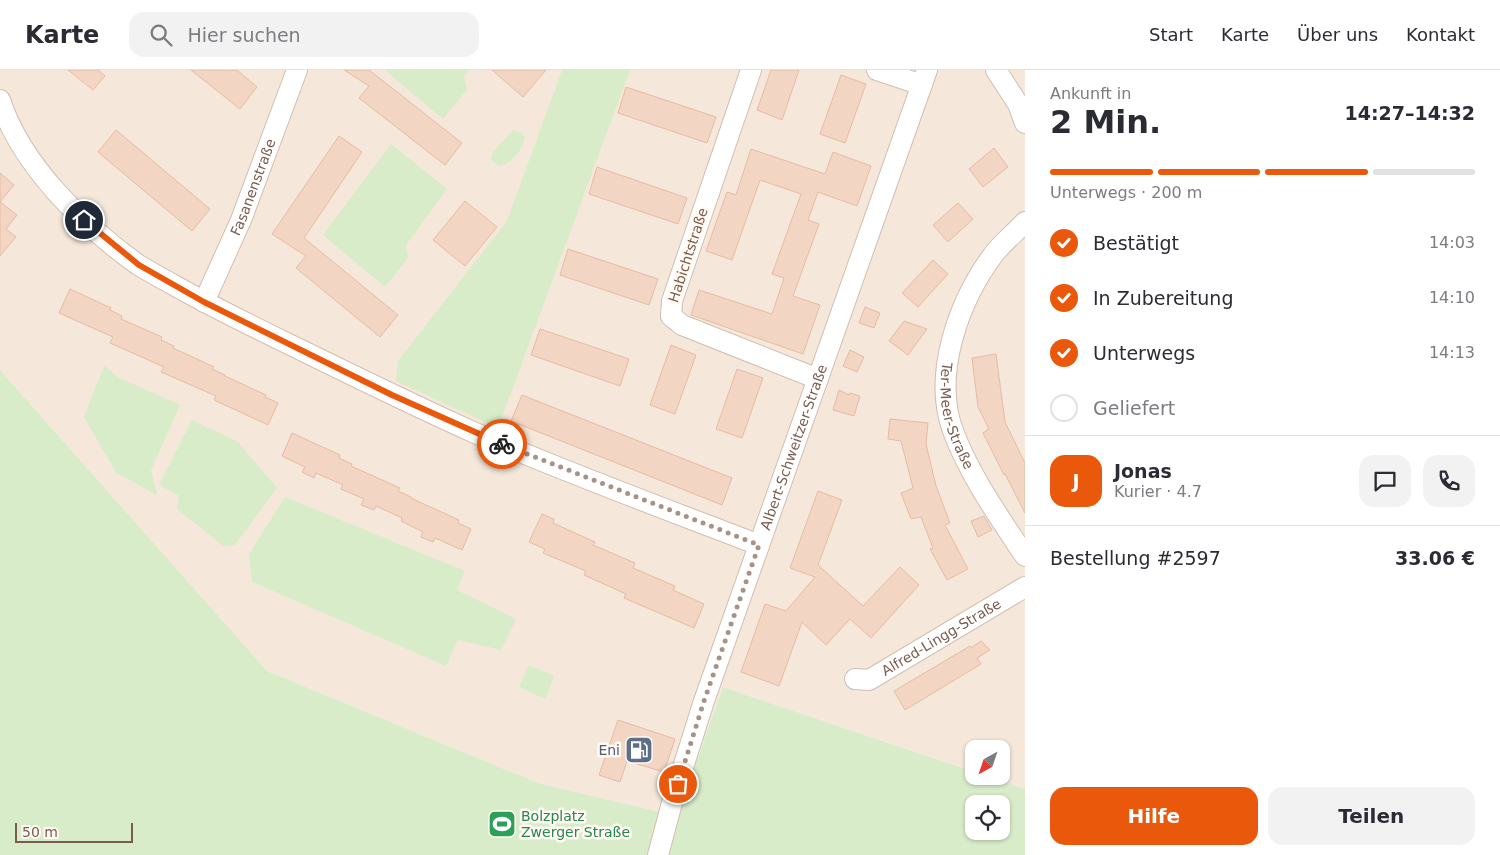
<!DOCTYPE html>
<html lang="de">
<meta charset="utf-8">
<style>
body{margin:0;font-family:"DejaVu Sans",sans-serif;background:#f2f2f3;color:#2b2b33;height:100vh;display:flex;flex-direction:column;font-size:19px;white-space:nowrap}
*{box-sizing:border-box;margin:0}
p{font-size:16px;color:#7c7c81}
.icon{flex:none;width:28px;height:28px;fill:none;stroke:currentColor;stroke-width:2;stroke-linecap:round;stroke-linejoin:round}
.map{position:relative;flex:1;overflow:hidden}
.side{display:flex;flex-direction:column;background:#fff;width:475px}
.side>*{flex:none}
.needle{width:32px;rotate:220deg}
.buttons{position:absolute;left:965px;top:670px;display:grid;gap:10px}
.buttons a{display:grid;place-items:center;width:45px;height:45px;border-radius:10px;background:#fff;box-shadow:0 1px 4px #0004;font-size:25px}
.scale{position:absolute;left:15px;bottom:12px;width:118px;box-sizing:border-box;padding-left:5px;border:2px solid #7a5c4d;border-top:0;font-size:14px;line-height:18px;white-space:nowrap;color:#7a5c4d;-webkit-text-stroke:4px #fffaf3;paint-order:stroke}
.pin{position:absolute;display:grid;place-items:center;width:42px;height:42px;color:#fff;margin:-21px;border:2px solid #fff;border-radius:50%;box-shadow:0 1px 5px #0007}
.courier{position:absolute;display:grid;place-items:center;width:50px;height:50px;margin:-25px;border:4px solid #ea580c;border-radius:50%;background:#fff;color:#222;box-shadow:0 1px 6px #0007}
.overview em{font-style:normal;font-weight:700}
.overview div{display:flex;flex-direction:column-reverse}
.overview{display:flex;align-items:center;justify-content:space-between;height:85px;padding:0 25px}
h1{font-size:32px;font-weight:700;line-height:38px}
.bar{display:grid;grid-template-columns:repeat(4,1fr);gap:8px 5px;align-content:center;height:60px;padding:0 25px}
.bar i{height:6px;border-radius:4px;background:#e1e1e2}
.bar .on{background:#ea580c}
.bar p{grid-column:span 4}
.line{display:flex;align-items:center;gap:12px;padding:0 25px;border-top:1px solid #e1e1e2}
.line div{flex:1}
.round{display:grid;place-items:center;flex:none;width:52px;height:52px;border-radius:15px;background:#f2f2f3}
ol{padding:0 25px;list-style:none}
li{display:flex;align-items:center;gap:15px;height:55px}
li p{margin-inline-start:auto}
li .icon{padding:5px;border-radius:50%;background:#ea580c;color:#fff;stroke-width:4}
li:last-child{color:#7c7c81}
li i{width:28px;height:28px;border:2px solid #e1e1e2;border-radius:50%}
.button{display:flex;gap:10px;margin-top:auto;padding:10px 25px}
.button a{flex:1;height:58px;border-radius:15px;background:#ea580c;color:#fff;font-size:20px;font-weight:700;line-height:58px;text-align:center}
.button a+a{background:#f2f2f3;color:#2b2b33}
header{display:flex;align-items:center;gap:30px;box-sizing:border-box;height:70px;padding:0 25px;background:#fff;border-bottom:1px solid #e1e1e2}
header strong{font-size:24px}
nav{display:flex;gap:28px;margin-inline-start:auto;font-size:18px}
.search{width:350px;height:45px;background:#f2f2f3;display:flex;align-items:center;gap:12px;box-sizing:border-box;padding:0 18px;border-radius:15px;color:#7c7c81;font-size:19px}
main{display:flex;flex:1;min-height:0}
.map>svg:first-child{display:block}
.residential{fill:#f5e8da}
.green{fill:#d8ecc9;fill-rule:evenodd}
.building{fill:#f3d5c3;stroke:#e6bba3}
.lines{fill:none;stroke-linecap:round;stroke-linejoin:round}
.minor-casing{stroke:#d1beb0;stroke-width:22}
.minor{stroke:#fff;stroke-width:20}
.done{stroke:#a89285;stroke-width:5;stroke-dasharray:0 9}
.route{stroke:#ea580c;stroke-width:6}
.labels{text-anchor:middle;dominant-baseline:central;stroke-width:5;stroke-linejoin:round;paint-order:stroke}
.street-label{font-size:14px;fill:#7a5c4d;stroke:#fffaf3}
.service-label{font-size:14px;fill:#4e5e75;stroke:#fffaf3;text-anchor:end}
.leisure-label{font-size:14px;fill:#27864d;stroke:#fffaf3;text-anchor:start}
</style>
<header>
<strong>Karte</strong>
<div class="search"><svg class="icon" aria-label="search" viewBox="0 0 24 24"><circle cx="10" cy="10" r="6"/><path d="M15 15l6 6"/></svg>Hier suchen</div>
<nav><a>Start</a><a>Karte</a><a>Über uns</a><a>Kontakt</a></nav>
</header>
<main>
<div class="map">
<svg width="1025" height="785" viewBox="0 0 1025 785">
<rect width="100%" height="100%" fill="#fdf6ec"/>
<path class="residential" d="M0,0H1025V719L987,706H1001V679H974V702L723,617L677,746L538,713L267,601L0,300Z"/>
<path class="green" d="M385,0H469L464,7L467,20L443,49Z
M562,0H630L498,358L396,311L398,291L507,151Z
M513,60L521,62L525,67C522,80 512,95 498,96L491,90L492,83Z
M391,74L447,119L406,175L408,188L385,217L323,165Z
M104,296L118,307L180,335L151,400L157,425L116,403L84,347Z
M0,300L267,601L538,713L677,746L723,617L974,702V706H987L1025,719V785H0ZM974,734H1001V761H974Z
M192,350L238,372L277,418L235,475L223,476L177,439L179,426L159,415Z
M285,427L465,501L457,520L516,549L501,580L458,570L446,596L252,512L249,484Z
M529,595L554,606L545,629L519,617Z"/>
<path class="building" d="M68,0H98L105,6L93,20Z
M191,0H237L257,17L240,39Z
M344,0H369L462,73L445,95L359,28L369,16Z
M492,0H546L523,27Z
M771,0H799L782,50L757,40Z
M841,5L866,14L845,73L820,64Z
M626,17L716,47L707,73L618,43Z
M116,60L210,139L192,161L98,82Z
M339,66L362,82L304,168L398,245L380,267L296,198L306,186L272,164Z
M994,78L1008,97L983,117L969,99Z
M751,79L825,104L833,82L871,96L857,136L818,122L808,150L819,154L793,226L820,235L803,284L691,245L699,220L772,244L784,208L772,204L801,124L760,110L732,190L706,181L727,122L736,125Z
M597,97L687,128L678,154L589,124Z
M0,103L14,115L0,132L17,145L6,159L16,167L0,186Z
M465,131L497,157L465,196L433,170Z
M958,133L973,149L948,172L933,155Z
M568,179L658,209L649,235L560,205Z
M933,190L948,204L918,237L902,223Z
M70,219L111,238L110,240L122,246L121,249L162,267L161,270L174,276L173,278L214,297L212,299L225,305V306L266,325L265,327L278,333L268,355L214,330L216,326L161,302L164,297L110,273L113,267L59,243Z
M865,237L880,243L874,258L859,253Z
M904,251L927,259L908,285L889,271Z
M540,259L629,289L620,316L531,285Z
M671,275L696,285L675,344L650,335Z
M850,280L864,287L857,302L843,296Z
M996,284L1005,352L1025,393V443L1005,404L1004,405L983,363L989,359L978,337L972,288Z
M737,299L763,308L742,368L716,359Z
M839,320L849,325L850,323L860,326L854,346L833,340Z
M522,325L732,408L722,435L511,351Z
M890,349L928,353L926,374L936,416L950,453L945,455L968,499L947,510L930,479L933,478L921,447L911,449L901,423L913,418L901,371L888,369Z
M292,363L340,385L339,388L352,394L351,396L400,418L398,421L411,427V428L459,450L458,453L471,459L462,480L435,468L433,472L421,467L423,462L401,451L402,448L376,436L374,440L361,435L364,429L341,419L343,415L316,403L314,408L302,402L305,397L282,386Z
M818,421L842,430L818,495L863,536L900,497L919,515L871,568L850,549L826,575L802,552L779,616L741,602L765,534L786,541L815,507L790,498Z
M542,444L554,449L553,453L595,472L593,475L635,493L633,498L675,516L673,520L704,534L694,558L624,528L626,524L584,505L586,501L543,483L545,479L529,472Z
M984,446L992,460L978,467L971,451Z
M981,571L990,580L977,588L981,594L905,640L894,621L970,576L971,578Z
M618,650L675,669L664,702L627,691L620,712L599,705Z"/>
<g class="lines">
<defs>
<g id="minor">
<path d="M751,0L672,231L671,246L682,255L818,309"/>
<path d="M877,0L922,15"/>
<path d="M996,0L1018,34L1025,53"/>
<path d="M0,30C21,95 83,155 137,194C148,201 161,208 172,214C214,238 258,259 301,280C358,308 415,336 473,362C567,403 663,438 759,475"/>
<path id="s1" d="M1025,152C1015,163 1002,173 993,185C959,231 932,304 953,361C970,406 999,447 1025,486"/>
<path id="s2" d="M204,232L241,150L297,0"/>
<path id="s3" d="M855,609L869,610L1025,517"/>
<path id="s4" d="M658,785L673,729L704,631L927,0"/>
</g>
</defs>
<use href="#minor" class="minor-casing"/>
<use href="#minor" class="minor"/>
</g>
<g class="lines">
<path class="done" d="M502,374L759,475L704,631L678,714"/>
<path class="route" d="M84,150L139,195L204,232L392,325L502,374"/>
</g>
<defs>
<symbol id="fuel-square" viewBox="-11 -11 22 22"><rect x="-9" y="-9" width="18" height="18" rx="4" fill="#5c6f8a" stroke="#fffaf3"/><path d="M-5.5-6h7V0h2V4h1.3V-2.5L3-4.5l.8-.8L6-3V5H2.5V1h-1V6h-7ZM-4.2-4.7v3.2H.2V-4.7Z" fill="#fff"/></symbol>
<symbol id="stadium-square" viewBox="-11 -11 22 22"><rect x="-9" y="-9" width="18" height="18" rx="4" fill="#2e9e5b" stroke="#fffaf3"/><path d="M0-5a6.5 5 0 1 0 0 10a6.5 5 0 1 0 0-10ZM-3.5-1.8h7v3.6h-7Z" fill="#fff"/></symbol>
</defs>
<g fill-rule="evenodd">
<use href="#fuel-square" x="623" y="664" width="32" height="32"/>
<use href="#stadium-square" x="486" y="738" width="32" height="32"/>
</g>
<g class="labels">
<g class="street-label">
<text stroke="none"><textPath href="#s2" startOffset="125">Fasanenstraße</textPath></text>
<text transform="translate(688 185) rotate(-72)">Habichtstraße</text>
<text stroke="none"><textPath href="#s1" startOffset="219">Ter-Meer-Straße</textPath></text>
<text stroke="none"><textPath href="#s4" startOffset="430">Albert-Schweitzer-Straße</textPath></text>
<text stroke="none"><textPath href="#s3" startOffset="98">Alfred-Lingg-Straße</textPath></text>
</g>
<g class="service-label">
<text x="620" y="680">Eni</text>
</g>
<g class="leisure-label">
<text x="521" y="746">Bolzplatz<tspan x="521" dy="16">Zwerger Straße</tspan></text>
</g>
</g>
</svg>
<div class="buttons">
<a><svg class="needle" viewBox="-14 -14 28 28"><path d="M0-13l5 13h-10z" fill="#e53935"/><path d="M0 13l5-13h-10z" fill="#7c7c81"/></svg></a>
<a><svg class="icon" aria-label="locate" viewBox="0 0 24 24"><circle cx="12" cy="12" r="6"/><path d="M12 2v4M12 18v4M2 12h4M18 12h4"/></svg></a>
</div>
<div class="scale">50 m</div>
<div class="pin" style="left:678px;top:714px;background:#ea580c"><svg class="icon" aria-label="bag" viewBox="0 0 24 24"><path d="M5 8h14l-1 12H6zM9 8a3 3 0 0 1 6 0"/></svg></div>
<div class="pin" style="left:84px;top:150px;background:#1f2937"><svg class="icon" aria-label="home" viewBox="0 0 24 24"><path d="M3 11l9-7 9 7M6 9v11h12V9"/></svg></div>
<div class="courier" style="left:502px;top:374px"><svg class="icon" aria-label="bike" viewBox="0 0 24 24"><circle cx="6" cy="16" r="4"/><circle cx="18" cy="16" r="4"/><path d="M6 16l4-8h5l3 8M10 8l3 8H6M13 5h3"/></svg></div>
</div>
<section class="side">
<div class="overview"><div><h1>2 Min.</h1><p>Ankunft in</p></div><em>14:27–14:32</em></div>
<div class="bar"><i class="on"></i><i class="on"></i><i class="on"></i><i></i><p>Unterwegs · 200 m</p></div>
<ol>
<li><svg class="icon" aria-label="check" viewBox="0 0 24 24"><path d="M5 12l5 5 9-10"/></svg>Bestätigt<p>14:03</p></li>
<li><svg class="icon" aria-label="check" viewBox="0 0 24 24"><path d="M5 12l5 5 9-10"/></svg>In Zubereitung<p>14:10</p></li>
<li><svg class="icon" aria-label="check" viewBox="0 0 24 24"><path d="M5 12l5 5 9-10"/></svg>Unterwegs<p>14:13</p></li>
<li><i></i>Geliefert</li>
</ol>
<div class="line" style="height:90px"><b class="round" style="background:#ea580c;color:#fff">J</b><div><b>Jonas</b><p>Kurier · 4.7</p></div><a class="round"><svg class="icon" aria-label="chat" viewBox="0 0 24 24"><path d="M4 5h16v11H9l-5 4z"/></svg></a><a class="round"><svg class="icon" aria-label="phone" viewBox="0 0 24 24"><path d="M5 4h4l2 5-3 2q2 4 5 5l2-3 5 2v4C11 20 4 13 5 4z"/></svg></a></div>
<div class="line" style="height:65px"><div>Bestellung #2597</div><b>33.06 €</b></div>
<div class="button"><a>Hilfe</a><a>Teilen</a></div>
</section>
</main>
